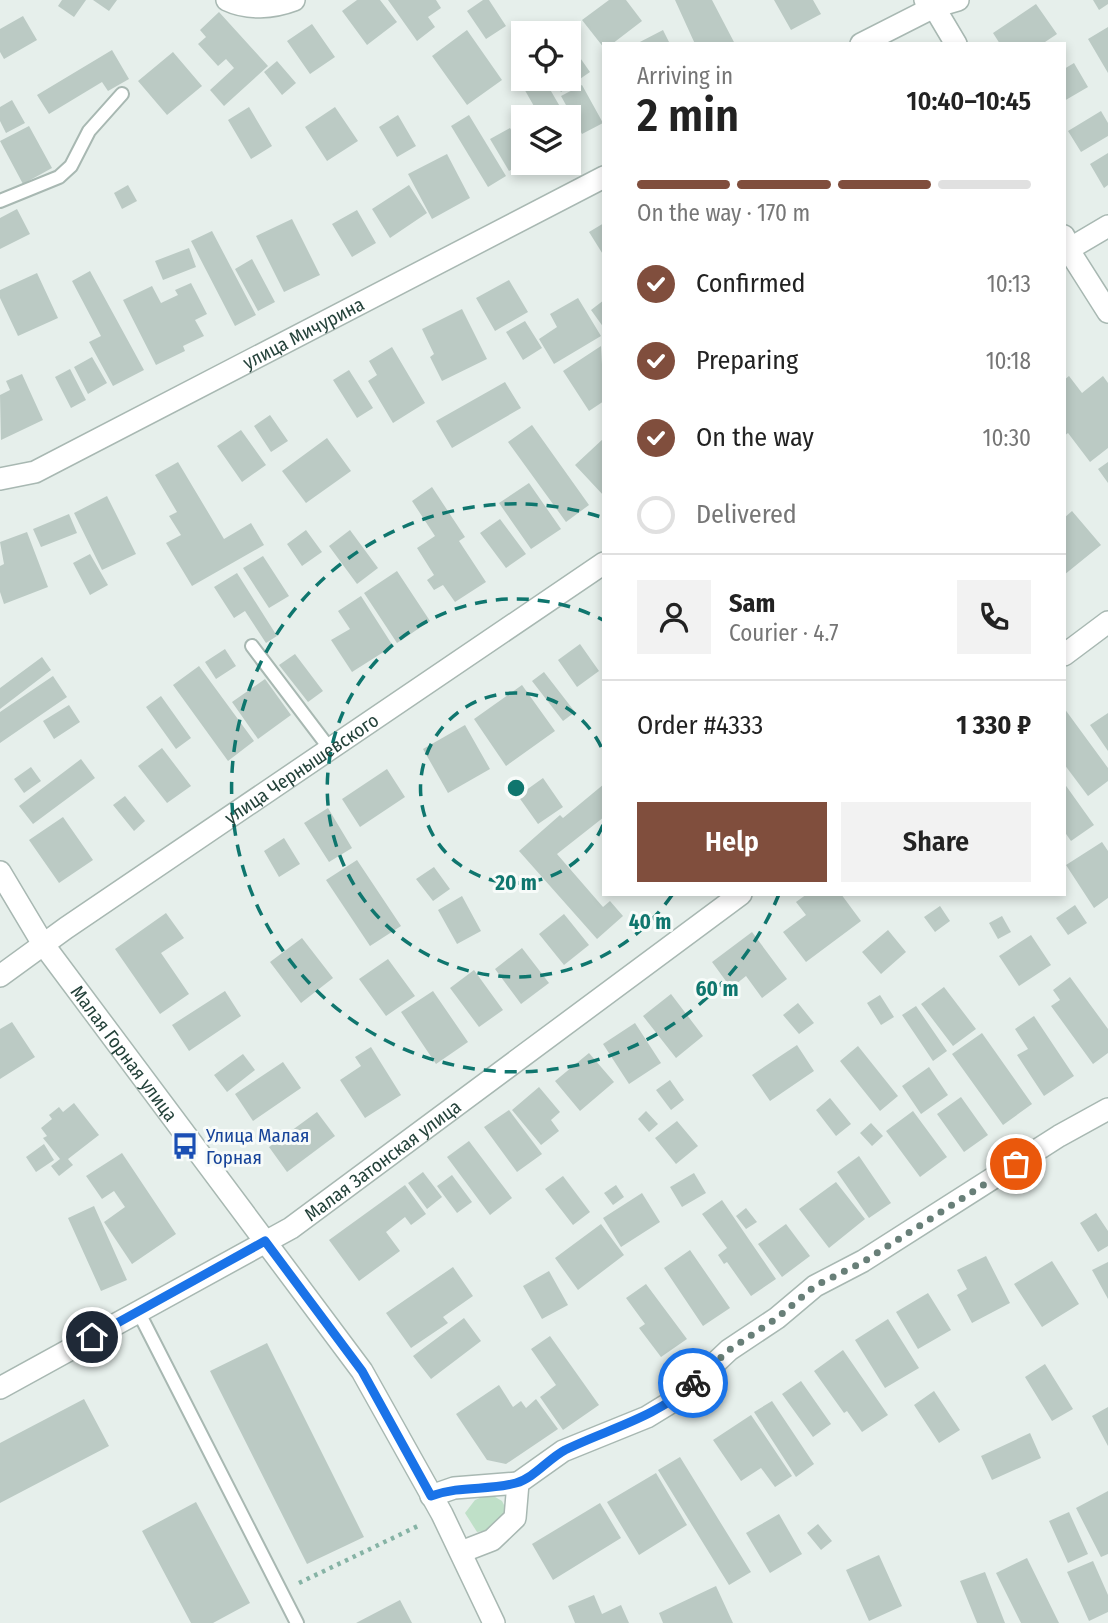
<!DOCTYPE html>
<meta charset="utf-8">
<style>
body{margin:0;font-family:"Fira Sans Condensed",sans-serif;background:#f2f2f2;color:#222;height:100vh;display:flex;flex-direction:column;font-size:26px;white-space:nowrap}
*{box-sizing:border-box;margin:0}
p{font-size:23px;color:#767676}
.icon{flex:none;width:38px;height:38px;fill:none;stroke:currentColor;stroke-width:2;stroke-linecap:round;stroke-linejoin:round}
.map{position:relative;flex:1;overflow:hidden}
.details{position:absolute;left:602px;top:42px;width:464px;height:854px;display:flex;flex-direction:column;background:#fff;border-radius:0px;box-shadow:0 4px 10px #0003}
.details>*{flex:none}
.fabs{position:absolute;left:511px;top:21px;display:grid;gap:14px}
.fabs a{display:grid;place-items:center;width:70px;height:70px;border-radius:0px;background:#fff;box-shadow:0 4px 10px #0003;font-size:35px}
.pin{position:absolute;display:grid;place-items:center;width:60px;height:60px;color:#fff;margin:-30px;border:4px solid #fff;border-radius:50%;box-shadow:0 2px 7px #0007}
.courier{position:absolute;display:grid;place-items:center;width:70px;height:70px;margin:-35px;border:5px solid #1a73e8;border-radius:50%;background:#fff;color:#222;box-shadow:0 2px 9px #0007}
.head em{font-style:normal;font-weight:600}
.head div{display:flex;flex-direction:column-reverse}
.head{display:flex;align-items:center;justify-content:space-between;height:119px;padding:0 35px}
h1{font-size:46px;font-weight:600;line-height:52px}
.bar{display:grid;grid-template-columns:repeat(4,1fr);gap:10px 7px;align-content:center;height:84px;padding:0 35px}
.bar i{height:9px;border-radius:5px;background:#e0e0e0}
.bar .current{background:#804e3d}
.bar p{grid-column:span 4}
.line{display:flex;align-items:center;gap:18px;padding:0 35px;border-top:2px solid #e0e0e0}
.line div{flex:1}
.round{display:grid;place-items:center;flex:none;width:74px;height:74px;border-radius:0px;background:#f2f2f2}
ol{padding:0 35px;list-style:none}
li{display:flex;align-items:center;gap:21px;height:77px}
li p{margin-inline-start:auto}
li .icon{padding:7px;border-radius:50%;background:#804e3d;color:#fff;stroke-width:4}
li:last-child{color:#767676}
li i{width:38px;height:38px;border:4px solid #e0e0e0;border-radius:50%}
.action{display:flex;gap:14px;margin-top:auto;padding:14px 35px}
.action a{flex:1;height:80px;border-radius:0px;background:#804e3d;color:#fff;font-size:28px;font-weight:600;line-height:80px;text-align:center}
.action a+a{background:#f2f2f2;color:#222}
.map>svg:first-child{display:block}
.green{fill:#bfe0c8}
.building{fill:#bbcac4}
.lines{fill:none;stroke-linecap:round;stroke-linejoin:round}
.service-casing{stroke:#a8b8b2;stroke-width:16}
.minor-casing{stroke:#a8b8b2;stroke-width:24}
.path{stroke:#86b3a5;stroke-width:4.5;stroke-dasharray:3.5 5;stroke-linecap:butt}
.service{stroke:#fff;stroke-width:12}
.minor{stroke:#fff;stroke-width:21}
.done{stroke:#687f78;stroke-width:7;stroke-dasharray:0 12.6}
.route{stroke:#1a73e8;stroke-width:9}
.ring{fill:none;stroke:#0f766e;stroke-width:3.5;stroke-dasharray:12 9}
.labels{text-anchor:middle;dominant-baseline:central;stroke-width:6;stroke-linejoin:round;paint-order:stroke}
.street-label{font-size:19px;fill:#24423a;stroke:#f7fbf9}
.transit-label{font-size:19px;fill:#164399;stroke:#f7fbf9;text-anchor:start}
.centre{fill:#0f766e;stroke:#f7fbf9;stroke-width:3.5}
.ring-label{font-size:21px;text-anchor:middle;font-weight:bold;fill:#0f766e;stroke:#f7fbf9;stroke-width:6;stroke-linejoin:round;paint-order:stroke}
</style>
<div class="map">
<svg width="1108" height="1623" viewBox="0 0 1108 1623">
<rect width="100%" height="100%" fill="#e6efeb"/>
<path class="green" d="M490,1494L502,1501L507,1511L491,1530L477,1532L465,1513L475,1500Z"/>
<path class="building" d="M62,0H86L74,17L58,6Z
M93,0H117L109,11Z
M357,0H380L397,22L367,45L342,11Z
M388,0H436L441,8L428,17L435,27L417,41Z
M483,0H489L506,26L486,39L467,11Z
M609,0H626L642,21L612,44H604V48L582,20Z
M675,0H712L735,44H695Z
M774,0H813L821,14L791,30Z
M1093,0H1108V4L1099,10Z
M1036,4L1057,34L1042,44H1000L993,33Z
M219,12L268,66L224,106L210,90L234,68L226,59L218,66L198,44L206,37L200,30Z
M23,16L37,40L4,59L0,52V29Z
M312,24L335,57L310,74L287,41Z
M1108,27V73L1088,39Z
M467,30L502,80L467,105L432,56Z
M663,30L670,44H636Z
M569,42L590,72L561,92L551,79H569Z
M112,50L129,79L108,91L102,82L49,114L37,95Z
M173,52L202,86L167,115L138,81Z
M277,61L296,83L282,95L264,72Z
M1074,63L1088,87L1064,101V69Z
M523,65V79H544L566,117H523V122L519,117L535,108L514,71Z
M582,85L603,123L582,134L561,96Z
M12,100L25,123L6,133L0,121V107Z
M249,107L272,146L251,159L228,120Z
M335,107L358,141L327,161L305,127Z
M1101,111L1108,123V136L1081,152L1068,131Z
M398,115L416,146L397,157L379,127Z
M469,115L506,176L488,187L451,126Z
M569,122L577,136L569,141Z
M29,126L52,168L23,184L0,141Z
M510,128L523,150V163L509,171L490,139Z
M1108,153V185L1104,188L1090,164Z
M447,154L470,198L432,219L408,174Z
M128,185L137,201L122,209L114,193Z
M409,185L427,213L390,238L372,209Z
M17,209L30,234L0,249V218Z
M357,210L376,243L352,257L332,224Z
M292,219L320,275L284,292L256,236Z
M604,223V256L589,232Z
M212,231L256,315L235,326L191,241Z
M189,248L196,267L163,280L155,261Z
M252,259L275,302L258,311L235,269Z
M90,271L144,370L113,386L89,342L101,336L72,281Z
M37,273L58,318L18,336L0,298V290Z
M509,280L528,312L495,331L476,298Z
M191,283L207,314L195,320L204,336L183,346L185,351L156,365L123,300L152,286L161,303L178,295L175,290Z
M578,298L601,336L554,364L539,339L557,327L550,314Z
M604,300V328L591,310Z
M462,309L487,359L442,381L430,357L434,354L422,329Z
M525,321L542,348L523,360L506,332Z
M601,346L604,401L589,411L563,371Z
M392,347L425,403L393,423L368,381L377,375L369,361Z
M92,357L107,383L88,394L74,367Z
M70,369L86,400L71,408L55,377Z
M349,370L373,408L357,418L333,380Z
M22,374L43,420L1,440L0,395L10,390L6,381Z
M1069,376L1082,393L1103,376L1108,383V448L1090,462L1068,433L1064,436V380Z
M505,382L521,408L452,448L436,421Z
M270,415L288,441L271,452L254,426Z
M532,425L589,505L566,522L508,442Z
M241,430L266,465L242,482L217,446Z
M327,438L351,471L306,503L282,471Z
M604,438V496L575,465Z
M178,462L224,539L251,523L264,545L192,586L166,543L181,535L169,516L177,512L155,475Z
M1108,462V483L1098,469Z
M529,483L561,529L531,549L499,503Z
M432,487L465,537L459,541L486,582L455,602L443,585L434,590L427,580L434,575L417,548L435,536L412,501Z
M107,496L136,554L102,570L74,513Z
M1072,511L1101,545L1064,575V518Z
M69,514L77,533L41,547L33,529Z
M500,519L526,554L506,568L480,533Z
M306,530L322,552L302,566L287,544Z
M350,530L378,568L357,584L329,546Z
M27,532L48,587L4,604L0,592V566L4,564L0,542Z
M90,554L108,585L90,595L73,563Z
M263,556L289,596L269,608L243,568Z
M397,571L430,621L397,643L364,593Z
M237,573L277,636L266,643L245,611L234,618L214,587Z
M361,596L393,646L352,672L331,640L350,629L338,611Z
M580,644L599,671L577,687L558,660Z
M225,649L236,666L216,679L205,662Z
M295,654L323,691L308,702L279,665Z
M42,657L51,670L0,709V688Z
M199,666L254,741L228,761L173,685Z
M544,672L575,712L563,721L532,681Z
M53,676L67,697L0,743V712Z
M265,679L291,715L258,739L232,702Z
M522,685L555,731L506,766L474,719Z
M161,696L191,738L176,749L146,707Z
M69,705L80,722L54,739L43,721Z
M1064,708L1108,768V781L1088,796L1064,764Z
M1108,713V751L1090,725Z
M465,725L490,769L448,793L423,749Z
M162,748L191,786L167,803L138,766Z
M81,759L95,778L33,824L19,806Z
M31,767L41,781L24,793L14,779Z
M387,769L405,797L360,827L342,799Z
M543,778L563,807L538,824L518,796Z
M1064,783L1094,825L1071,841L1064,831Z
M604,784V817L557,854L603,907L610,901L623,916L597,939L519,851L560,815L563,818Z
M125,796L145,821L134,831L113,805Z
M328,808L352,848L329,862L304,823Z
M63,817L93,860L59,883L29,840Z
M284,838L300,864L279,877L264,851Z
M1102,842L1108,851V898L1094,908L1066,865Z
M357,860L401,926L370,946L326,880Z
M434,867L450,889L433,901L416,879Z
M807,894H841L861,921L806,962L783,932L806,915L796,902Z
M462,896L481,931L457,944L438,910Z
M1075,905L1087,923L1068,935L1056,918Z
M940,906L950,921L935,932L924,917Z
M166,913L184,938L161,953L189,994L160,1014L115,949Z
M564,914L589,945L564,965L539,934Z
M1002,916L1011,932L998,939L989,923Z
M888,930L906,952L881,974L862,952Z
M752,932L787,979L762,998L746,976L731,988L712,962Z
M1031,935L1051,965L1019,986L999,956Z
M302,938L333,978L301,1003L270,962Z
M522,948L549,983L521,1004L495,969Z
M388,959L415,996L386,1016L359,979Z
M474,970L503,1010L479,1027L450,988Z
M1070,977L1108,1029V1053L1093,1064L1051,1006L1060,1000L1053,990Z
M944,987L976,1029L953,1046L921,1004Z
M225,991L241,1016L189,1051L172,1025Z
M433,991L468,1042L436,1064L401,1012Z
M671,994L703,1036L676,1058L643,1016Z
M880,995L894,1017L881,1025L867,1003Z
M798,1003L814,1023L799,1034L783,1015Z
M916,1006L947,1051L933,1061L902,1015Z
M1034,1016L1074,1076L1044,1096L1017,1055L1028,1049L1015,1029Z
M12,1022L35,1057L0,1079V1029Z
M635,1023L661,1063L629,1084L603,1044Z
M982,1033L1032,1104L1003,1125L952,1054Z
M797,1045L814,1071L770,1101L752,1075Z
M858,1046L898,1096L880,1111L840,1061Z
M371,1047L401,1095L365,1118L340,1080L361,1066L355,1057Z
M589,1053L614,1082L580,1111L555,1081Z
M243,1054L255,1070L227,1092L214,1075Z
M283,1062L301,1088L253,1121L235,1094Z
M929,1067L948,1095L921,1114L902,1086Z
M670,1080L684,1100L671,1110L656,1090Z
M539,1087L560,1112L551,1120L559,1131L541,1145L512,1110Z
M961,1097L988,1135L964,1152L937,1114Z
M830,1098L851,1124L836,1136L816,1110Z
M74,1103L99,1135L68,1159L73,1165L59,1176L51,1166L60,1159L43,1138L47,1136L41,1128L52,1119L49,1115L59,1107L63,1112Z
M509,1110L542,1154L517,1172L484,1127Z
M646,1111L658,1124L649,1132L638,1119Z
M913,1111L947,1157L920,1177L886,1131Z
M317,1112L335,1136L287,1172L269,1147Z
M677,1121L698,1146L676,1164L655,1138Z
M871,1123L883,1136L872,1146L860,1133Z
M469,1141L512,1198L490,1215L447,1157Z
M44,1144L54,1160L36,1172L26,1157Z
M122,1153L176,1234L132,1264L104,1222L125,1207L114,1191L102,1199L86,1176Z
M859,1156L891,1203L869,1218L837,1172Z
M423,1172L442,1197L427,1209L408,1183Z
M694,1173L706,1193L682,1207L670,1187Z
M452,1175L472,1202L457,1213L437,1186Z
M563,1176L590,1212L573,1225L545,1189Z
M836,1182L865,1219L829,1248L799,1209Z
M405,1185L426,1214L411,1225L405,1217L386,1232L400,1251L359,1281L329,1240Z
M616,1185L624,1197L613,1205L604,1193Z
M642,1193L660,1222L621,1247L603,1218Z
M722,1200L776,1279L751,1296L727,1262L724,1264L718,1255L727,1248L702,1214Z
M94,1206L127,1280L101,1291L68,1218Z
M746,1208L757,1222L746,1229L736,1216Z
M1096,1213L1108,1231V1246L1098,1252L1080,1223Z
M601,1224L624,1255L578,1290L555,1258Z
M786,1224L810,1256L782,1277L758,1244Z
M690,1250L730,1308L703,1326L664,1268Z
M986,1256L1010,1303L972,1323L957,1295L967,1289L957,1270Z
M1052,1261L1079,1304L1042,1327L1014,1284Z
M1108,1262V1299L1092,1270Z
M453,1267L473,1296L443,1317L448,1323L411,1348L386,1313Z
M549,1271L568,1305L542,1319L523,1286Z
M646,1284L687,1339L661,1357L639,1328L645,1324L626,1298Z
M928,1293L951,1330L918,1349L896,1312Z
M464,1318L481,1341L431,1379L413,1356Z
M888,1319L919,1368L885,1388L855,1340Z
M550,1336L599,1405L563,1430L540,1397L556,1385L531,1349Z
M267,1343L364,1537L307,1564L210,1371Z
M843,1350L888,1415L862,1432L847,1411L844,1413L814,1371Z
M1045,1364L1073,1409L1052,1421L1025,1377Z
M801,1381L831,1424L813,1437L782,1394Z
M499,1385L513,1407L521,1401L526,1408L536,1399L558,1429L506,1464L487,1460L456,1414Z
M934,1391L960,1430L939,1443L914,1405Z
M84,1399L109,1446L0,1503V1443Z
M772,1401L814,1464L796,1477L754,1412Z
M1108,1407V1446L1092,1416Z
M751,1415L792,1476L775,1487L761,1468L741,1481L713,1440Z
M1030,1433L1041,1458L992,1480L981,1456Z
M680,1457L751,1572L729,1585L658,1470Z
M656,1473L687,1525L639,1555L607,1502Z
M1108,1491V1554L1101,1557L1076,1508Z
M196,1502L250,1603L213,1623H191L142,1531Z
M600,1503L621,1538L553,1580L532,1544Z
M1069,1512L1088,1554L1068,1563L1049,1521Z
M779,1514L802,1554L770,1573L746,1533Z
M818,1524L832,1541L821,1550L807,1533Z
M879,1555L902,1606L869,1621L846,1570Z
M1027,1558L1059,1623H1021L996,1573Z
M1093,1561L1108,1595V1612L1089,1621L1067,1572Z
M985,1572L1005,1623H977L960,1581Z
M716,1586L733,1623H663L659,1613Z
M594,1595L602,1614L621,1605L629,1623H575L568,1606Z
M400,1600L412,1623H356Z"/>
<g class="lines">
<defs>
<path id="service" d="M0,201L59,177L71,166L89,131L122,94
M252,646L330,749
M138,1311L297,1623"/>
<g id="minor">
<path d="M227,0C248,10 273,8 294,0"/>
<path d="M925,0L934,7L956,44"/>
<path d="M861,44L934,7L958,0"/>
<path d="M1064,236L1068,249L1108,312"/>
<path d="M1064,252L1108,226"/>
<path id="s1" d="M0,479L35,472L604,177"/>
<path d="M1064,655L1108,622"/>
<path id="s2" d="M0,872L43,944L362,1371L442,1514L494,1623"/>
<path id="s3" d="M0,976L66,928L604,563"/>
<path id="s4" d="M0,1388L291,1228L741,894"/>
<path d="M431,1496L454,1488L518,1483"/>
<path d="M461,1552L492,1540L515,1518L518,1483L563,1451L647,1417L678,1398L729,1350L777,1318L815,1286L863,1261L1059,1136L1108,1109"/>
</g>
</defs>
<use href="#service" class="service-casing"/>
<use href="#minor" class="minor-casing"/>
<path class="path" d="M299,1583L420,1525"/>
<use href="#service" class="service"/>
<use href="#minor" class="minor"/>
</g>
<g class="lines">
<path class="done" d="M693,1383L729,1350L777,1318L815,1286L863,1262L1016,1164"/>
<path class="route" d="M92,1337L265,1241L362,1371L431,1496C462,1485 488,1491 516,1483C534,1478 548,1459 565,1450C610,1428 656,1418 693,1383"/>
</g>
<g class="ring">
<path d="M603 825A95 95 0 1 1 603 751"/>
<path d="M672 895A189 189 0 1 1 603 620"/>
<path d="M779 894A284 284 0 1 1 601 517"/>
</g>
<defs>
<symbol id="bus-bare" viewBox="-9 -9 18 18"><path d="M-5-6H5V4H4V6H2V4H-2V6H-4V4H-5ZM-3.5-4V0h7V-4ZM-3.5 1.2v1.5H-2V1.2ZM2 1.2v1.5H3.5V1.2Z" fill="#1a4fb4" stroke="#f7fbf9" stroke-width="2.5" paint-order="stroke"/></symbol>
</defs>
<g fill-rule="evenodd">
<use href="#bus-bare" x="166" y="1127" width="38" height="38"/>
</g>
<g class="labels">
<g class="street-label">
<text stroke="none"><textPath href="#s1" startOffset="338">улица Мичурина</textPath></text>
<text stroke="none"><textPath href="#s3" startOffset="366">улица Чернышевского</textPath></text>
<text stroke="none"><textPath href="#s2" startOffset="220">Малая Горная улица</textPath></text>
<text stroke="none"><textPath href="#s4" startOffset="446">Малая Затонская улица</textPath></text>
</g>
<g class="transit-label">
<text x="206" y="1135">Улица Малая<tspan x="206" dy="22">Горная</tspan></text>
</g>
</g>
<circle cx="516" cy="788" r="10" class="centre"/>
<g class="ring-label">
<text x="516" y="890">20 m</text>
<text x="650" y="929">40 m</text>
<text x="717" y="996">60 m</text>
</g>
</svg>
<div class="fabs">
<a><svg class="icon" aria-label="locate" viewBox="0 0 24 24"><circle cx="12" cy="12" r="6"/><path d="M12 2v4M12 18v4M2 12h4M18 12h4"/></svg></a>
<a><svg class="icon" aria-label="layers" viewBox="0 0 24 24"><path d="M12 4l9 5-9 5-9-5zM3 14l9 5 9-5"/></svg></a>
</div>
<div class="pin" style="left:1016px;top:1164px;background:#ea580c"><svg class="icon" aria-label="bag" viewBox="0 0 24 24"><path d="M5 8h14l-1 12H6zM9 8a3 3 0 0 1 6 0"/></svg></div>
<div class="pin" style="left:92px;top:1337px;background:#1f2937"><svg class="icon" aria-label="home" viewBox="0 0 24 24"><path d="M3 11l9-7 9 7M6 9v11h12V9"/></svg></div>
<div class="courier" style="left:693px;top:1383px"><svg class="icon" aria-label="bike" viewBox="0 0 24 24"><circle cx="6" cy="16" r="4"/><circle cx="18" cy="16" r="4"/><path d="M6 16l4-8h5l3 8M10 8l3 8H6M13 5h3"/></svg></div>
<section class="details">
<div class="head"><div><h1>2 min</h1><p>Arriving in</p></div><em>10:40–10:45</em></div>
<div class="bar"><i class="current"></i><i class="current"></i><i class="current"></i><i></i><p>On the way · 170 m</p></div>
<ol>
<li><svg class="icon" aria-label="check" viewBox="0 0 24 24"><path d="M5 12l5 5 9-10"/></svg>Confirmed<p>10:13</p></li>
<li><svg class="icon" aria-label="check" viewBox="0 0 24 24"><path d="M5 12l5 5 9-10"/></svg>Preparing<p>10:18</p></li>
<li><svg class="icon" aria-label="check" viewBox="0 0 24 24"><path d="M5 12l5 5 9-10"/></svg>On the way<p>10:30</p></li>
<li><i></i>Delivered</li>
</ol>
<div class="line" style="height:126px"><a class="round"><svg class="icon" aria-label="person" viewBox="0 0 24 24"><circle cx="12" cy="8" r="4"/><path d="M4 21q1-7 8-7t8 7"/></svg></a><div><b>Sam</b><p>Courier · 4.7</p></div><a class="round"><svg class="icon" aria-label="phone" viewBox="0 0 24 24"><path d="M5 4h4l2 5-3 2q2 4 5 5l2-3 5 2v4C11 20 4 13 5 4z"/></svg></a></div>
<div class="line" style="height:91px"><div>Order #4333</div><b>1 330 ₽</b></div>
<div class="action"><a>Help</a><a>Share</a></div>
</section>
</div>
